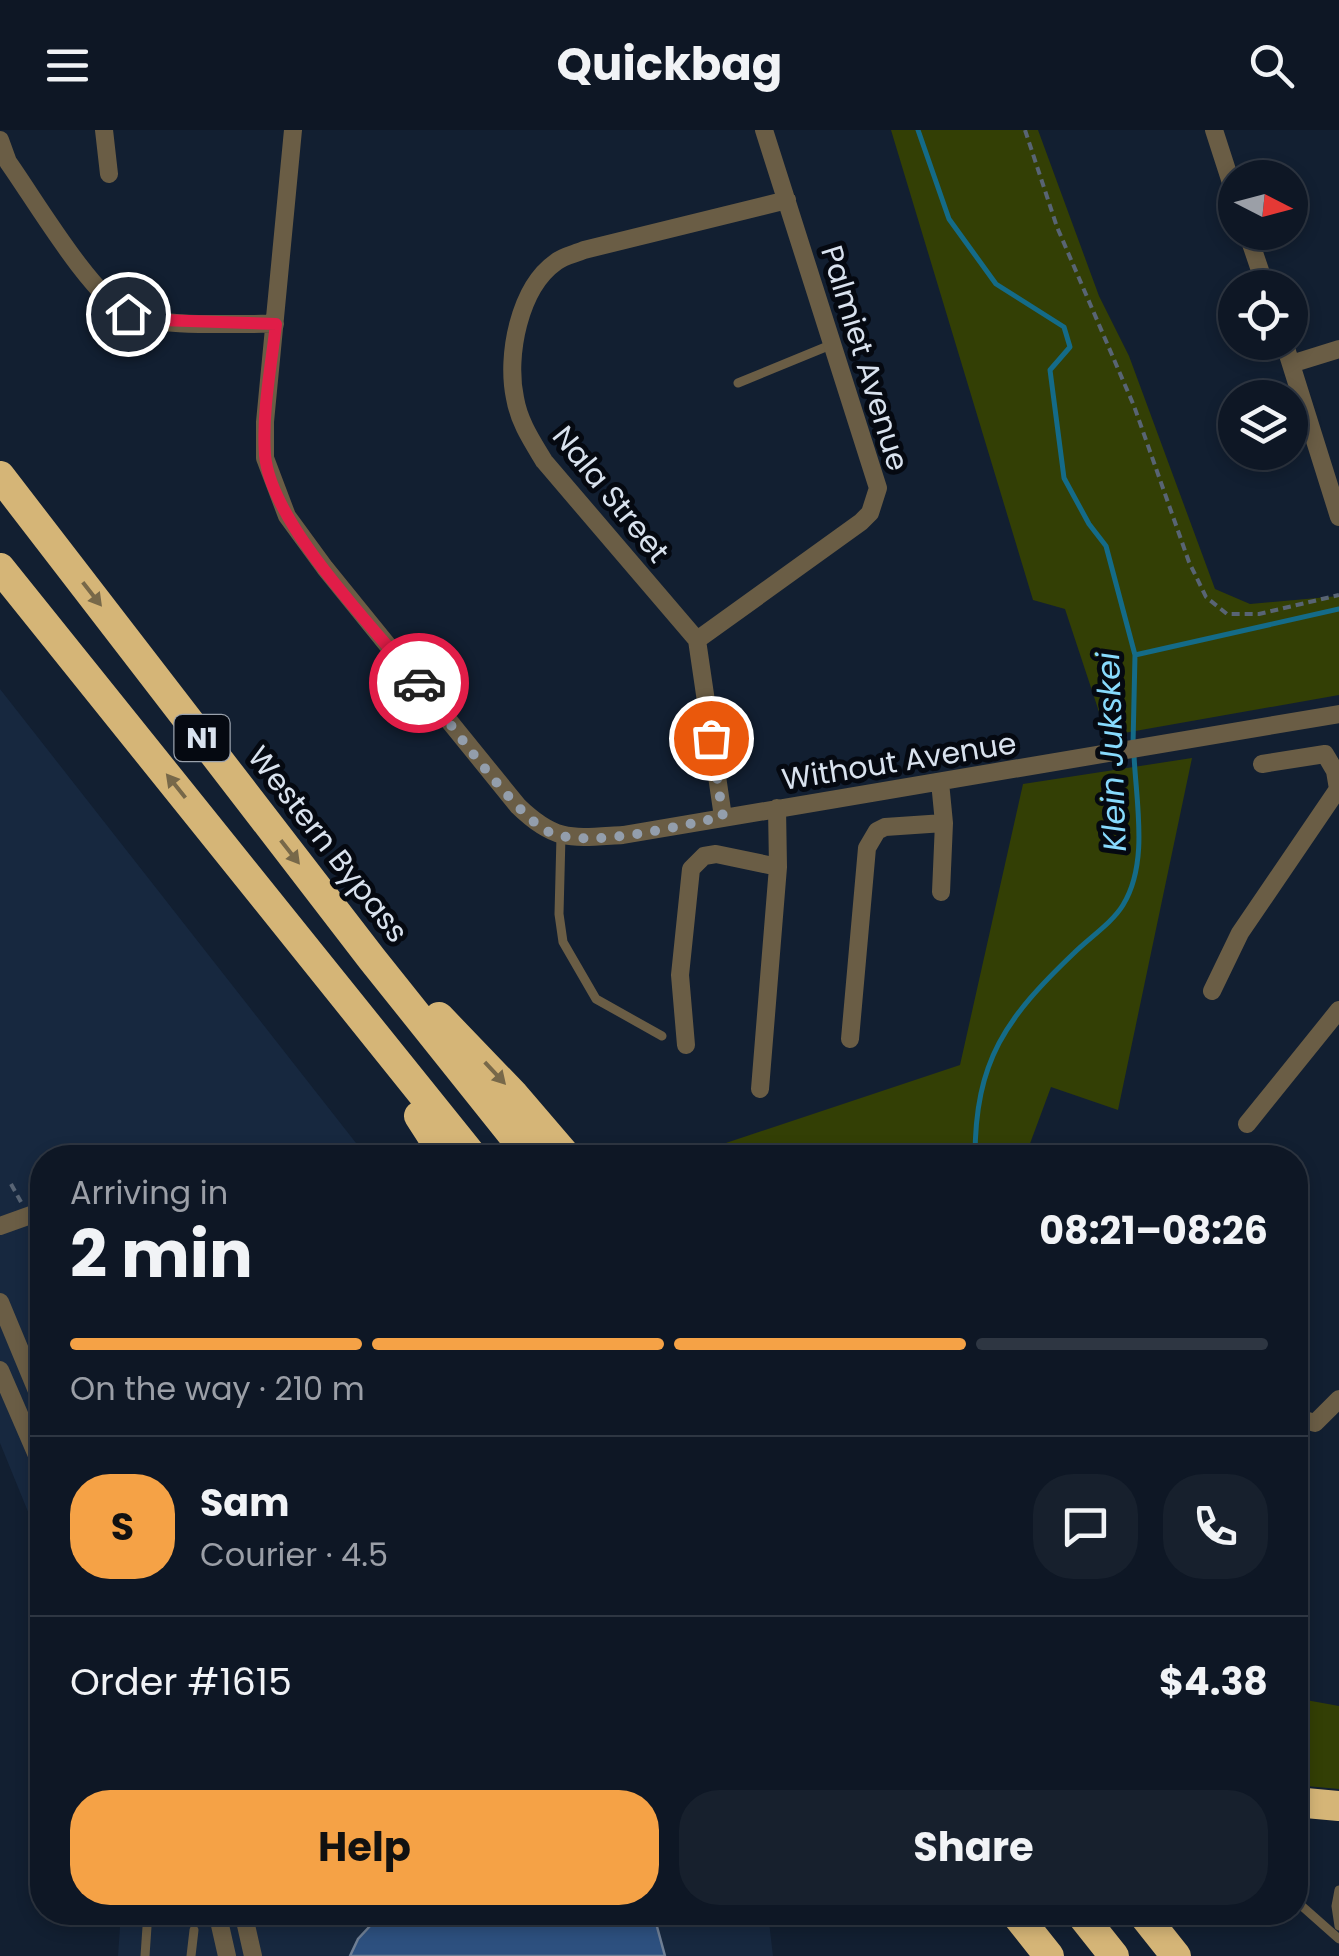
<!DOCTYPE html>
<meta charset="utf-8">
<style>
body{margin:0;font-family:Poppins,sans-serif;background:#17202d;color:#f1f3f6;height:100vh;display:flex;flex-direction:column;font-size:38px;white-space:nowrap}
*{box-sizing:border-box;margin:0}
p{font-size:32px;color:#9b9fa7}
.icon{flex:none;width:55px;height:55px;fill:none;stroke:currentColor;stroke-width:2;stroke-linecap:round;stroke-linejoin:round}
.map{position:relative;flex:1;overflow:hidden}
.side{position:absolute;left:30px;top:1015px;width:1278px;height:780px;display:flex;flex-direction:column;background:#0e1725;border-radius:40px;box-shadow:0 5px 15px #0003,0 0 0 2px #2e3642}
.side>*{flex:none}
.needle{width:65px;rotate:96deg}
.fabs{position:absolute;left:1218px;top:30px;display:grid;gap:20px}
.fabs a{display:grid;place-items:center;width:90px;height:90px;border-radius:50%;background:#0e1725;box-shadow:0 5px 15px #0003,0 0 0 2px #2e3642;font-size:50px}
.pin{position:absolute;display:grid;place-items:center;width:85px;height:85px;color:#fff;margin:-42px;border:5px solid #fff;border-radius:50%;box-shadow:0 2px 10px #0007}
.courier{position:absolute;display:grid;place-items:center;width:100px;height:100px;margin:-50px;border:8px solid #e11d48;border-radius:50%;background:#fff;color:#222;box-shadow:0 2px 12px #0007}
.summary em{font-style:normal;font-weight:700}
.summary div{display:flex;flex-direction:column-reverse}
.summary{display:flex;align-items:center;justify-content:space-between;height:170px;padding:0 40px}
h1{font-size:65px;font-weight:700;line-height:75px}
.bar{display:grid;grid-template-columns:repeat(4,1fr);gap:15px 10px;align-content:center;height:120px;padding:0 40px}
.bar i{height:12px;border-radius:8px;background:#2e3642}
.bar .on{background:#f5a246}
.bar p{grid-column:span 4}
.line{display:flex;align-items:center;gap:25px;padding:0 40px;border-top:2px solid #2e3642}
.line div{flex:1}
.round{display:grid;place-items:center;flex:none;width:105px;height:105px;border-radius:40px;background:#17202d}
.button{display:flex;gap:20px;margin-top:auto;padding:20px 40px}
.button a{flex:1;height:115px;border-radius:40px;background:#f5a246;color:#111;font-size:40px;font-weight:700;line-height:115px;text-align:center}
.button a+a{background:#17202d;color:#f1f3f6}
header{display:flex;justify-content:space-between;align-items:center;height:130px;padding:0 40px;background:#0e1725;font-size:45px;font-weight:700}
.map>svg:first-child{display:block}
.built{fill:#17283f}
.park{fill:#333f05}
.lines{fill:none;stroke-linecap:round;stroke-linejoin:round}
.stream{stroke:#146b88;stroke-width:5}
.building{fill:#2d507f;stroke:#6f7f95;stroke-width:2.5}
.path{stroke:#586474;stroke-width:4;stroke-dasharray:8 5;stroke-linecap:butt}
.service{stroke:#6a5d45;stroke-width:9}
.minor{stroke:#6a5d45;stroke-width:18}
.motorway{stroke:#d5b577;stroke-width:30}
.oneway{fill:#776849}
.done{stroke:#939eac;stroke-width:10;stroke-dasharray:0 18}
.route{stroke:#e11d48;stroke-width:12}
.labels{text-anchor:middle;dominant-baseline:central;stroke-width:10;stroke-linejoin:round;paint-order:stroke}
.shield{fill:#050911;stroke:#99a1ac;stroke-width:2.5}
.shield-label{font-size:28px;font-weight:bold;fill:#d9e2ee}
.street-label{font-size:30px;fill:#d9e2ee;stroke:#050911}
.water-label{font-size:32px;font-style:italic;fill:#87dafd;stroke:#050911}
</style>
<header><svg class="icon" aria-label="menu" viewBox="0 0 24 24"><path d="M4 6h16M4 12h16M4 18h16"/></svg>Quickbag<svg class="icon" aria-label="search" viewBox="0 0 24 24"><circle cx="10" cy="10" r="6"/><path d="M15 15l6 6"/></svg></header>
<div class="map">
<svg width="1339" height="1826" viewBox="0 0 1339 1826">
<rect width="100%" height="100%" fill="#121f31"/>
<path class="built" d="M0,559L367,1027L42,1028V1416L0,1313Z
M121,1782L768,1783L773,1826H118Z"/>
<path class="park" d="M891,0H1038L1099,166L1129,226L1215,459L1250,474L1339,466V565L1107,606L1065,479L1033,470Z
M1192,628L1118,980L1051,957L1025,1027H684L960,935L1023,654Z
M1295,1568L1339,1576V1659L1295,1655Z"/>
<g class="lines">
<path class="stream" d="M918,0L949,89L996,154L1064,197L1070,217L1050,240L1064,348L1089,394L1106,416L1135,525L1133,614
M1135,525L1339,479
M975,1028C975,930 1006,888 1074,823C1089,808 1112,793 1123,775C1149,733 1136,672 1134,625"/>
</g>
<path class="building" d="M366,1782H653L665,1826H350L358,1809L370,1796Z"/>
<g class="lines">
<path class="path" d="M1025,0L1057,97L1134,276L1189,432L1206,467L1227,484H1259L1339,465
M11,1054L21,1072
M36,1103L42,1117
M30,1136L42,1120"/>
<path class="service" d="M738,253L833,214
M561,706L559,784L563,812L596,869L662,906
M1339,1760L1336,1776L1339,1796
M1295,1770L1339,1809
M145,1826L148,1782
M191,1826L194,1800"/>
<path class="minor" d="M104,0L109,44
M293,0L265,292V328L287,386L325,438L518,676C556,713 573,708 623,705L1339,584
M1214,0L1235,65
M0,10L8,32C35,70 90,164 128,184C155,198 242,193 275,194
M1247,102L1266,158
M1284,212L1339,387
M1291,234L1339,219
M697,510L861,392L870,383L878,358L764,0
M723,687L697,510L544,331C532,311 519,292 515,268C506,226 519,158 556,132C563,126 575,124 584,120L787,70
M941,762L944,693
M1212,861L1240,803L1338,659L1335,641L1325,624L1262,634
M850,909L867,718L877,701L885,697L944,693L940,652
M686,915L680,845L691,739L704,726L716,724L778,737
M760,959L778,737L777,678
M1247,994L1339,880
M0,1096L42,1081
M0,1172L42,1273
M0,1240L42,1337
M1295,1287L1315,1293L1339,1269
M217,1782L227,1826
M243,1782L253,1826"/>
<path class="motorway" d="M0,346L372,829L531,1028
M0,438L474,1028
M439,887L514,965L568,1028
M419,986L446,1028
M1295,1672L1339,1676
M1014,1782L1049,1826
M1079,1782L1114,1826
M1141,1782L1176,1826"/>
</g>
<defs><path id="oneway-solid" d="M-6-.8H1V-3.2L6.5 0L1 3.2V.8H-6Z" transform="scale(2.5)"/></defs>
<g class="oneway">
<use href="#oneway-solid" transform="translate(92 464) rotate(52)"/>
<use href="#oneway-solid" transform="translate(176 656) rotate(-129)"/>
<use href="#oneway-solid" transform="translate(290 722) rotate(52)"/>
<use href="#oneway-solid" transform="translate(495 943) rotate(47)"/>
</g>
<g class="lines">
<path class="done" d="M419,553C444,585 518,689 549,702C589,720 680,695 723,687L711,608"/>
<path class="route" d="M128,184L160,190L276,194C271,237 262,281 265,325C271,394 374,498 419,553"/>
</g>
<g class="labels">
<rect class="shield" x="174.5" y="585" width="55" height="46" rx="8"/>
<g class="shield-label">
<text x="202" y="608">N1</text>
</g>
<g class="street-label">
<text transform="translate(865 228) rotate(73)">Palmiet Avenue</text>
<text transform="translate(611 364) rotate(51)">Nala Street</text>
<text transform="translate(899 631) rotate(-9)">Without Avenue</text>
<text transform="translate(328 714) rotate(52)">Western Bypass</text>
</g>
<g class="water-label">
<text transform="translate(1111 622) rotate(-92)">Klein Jukskei</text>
</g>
</g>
</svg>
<div class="fabs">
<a><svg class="needle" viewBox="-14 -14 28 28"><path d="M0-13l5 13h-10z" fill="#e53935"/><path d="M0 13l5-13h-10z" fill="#9b9fa7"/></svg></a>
<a><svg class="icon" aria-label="locate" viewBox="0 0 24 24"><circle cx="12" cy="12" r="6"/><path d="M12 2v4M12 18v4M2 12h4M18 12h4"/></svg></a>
<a><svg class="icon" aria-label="layers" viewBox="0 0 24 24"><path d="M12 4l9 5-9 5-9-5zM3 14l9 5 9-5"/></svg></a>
</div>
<div class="pin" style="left:711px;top:608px;background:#ea580c"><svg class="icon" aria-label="bag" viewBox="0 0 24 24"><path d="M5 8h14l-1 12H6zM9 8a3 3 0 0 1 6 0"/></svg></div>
<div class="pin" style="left:128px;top:184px;background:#1f2937"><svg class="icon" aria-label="home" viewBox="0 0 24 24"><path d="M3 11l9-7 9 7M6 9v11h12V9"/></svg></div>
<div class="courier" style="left:419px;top:553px"><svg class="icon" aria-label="car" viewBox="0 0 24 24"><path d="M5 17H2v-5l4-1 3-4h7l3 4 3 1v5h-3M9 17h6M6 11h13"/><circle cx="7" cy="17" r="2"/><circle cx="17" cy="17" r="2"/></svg></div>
<section class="side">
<div class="summary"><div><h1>2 min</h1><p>Arriving in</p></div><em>08:21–08:26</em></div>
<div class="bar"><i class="on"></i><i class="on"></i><i class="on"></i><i></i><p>On the way · 210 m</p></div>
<div class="line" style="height:180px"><b class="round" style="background:#f5a246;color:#111">S</b><div><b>Sam</b><p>Courier · 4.5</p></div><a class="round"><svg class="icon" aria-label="chat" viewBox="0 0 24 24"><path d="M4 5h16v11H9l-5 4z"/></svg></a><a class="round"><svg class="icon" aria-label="phone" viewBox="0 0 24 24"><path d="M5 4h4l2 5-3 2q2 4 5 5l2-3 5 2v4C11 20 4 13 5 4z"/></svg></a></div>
<div class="line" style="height:130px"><div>Order #1615</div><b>$4.38</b></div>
<div class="button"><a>Help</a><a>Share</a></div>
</section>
</div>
